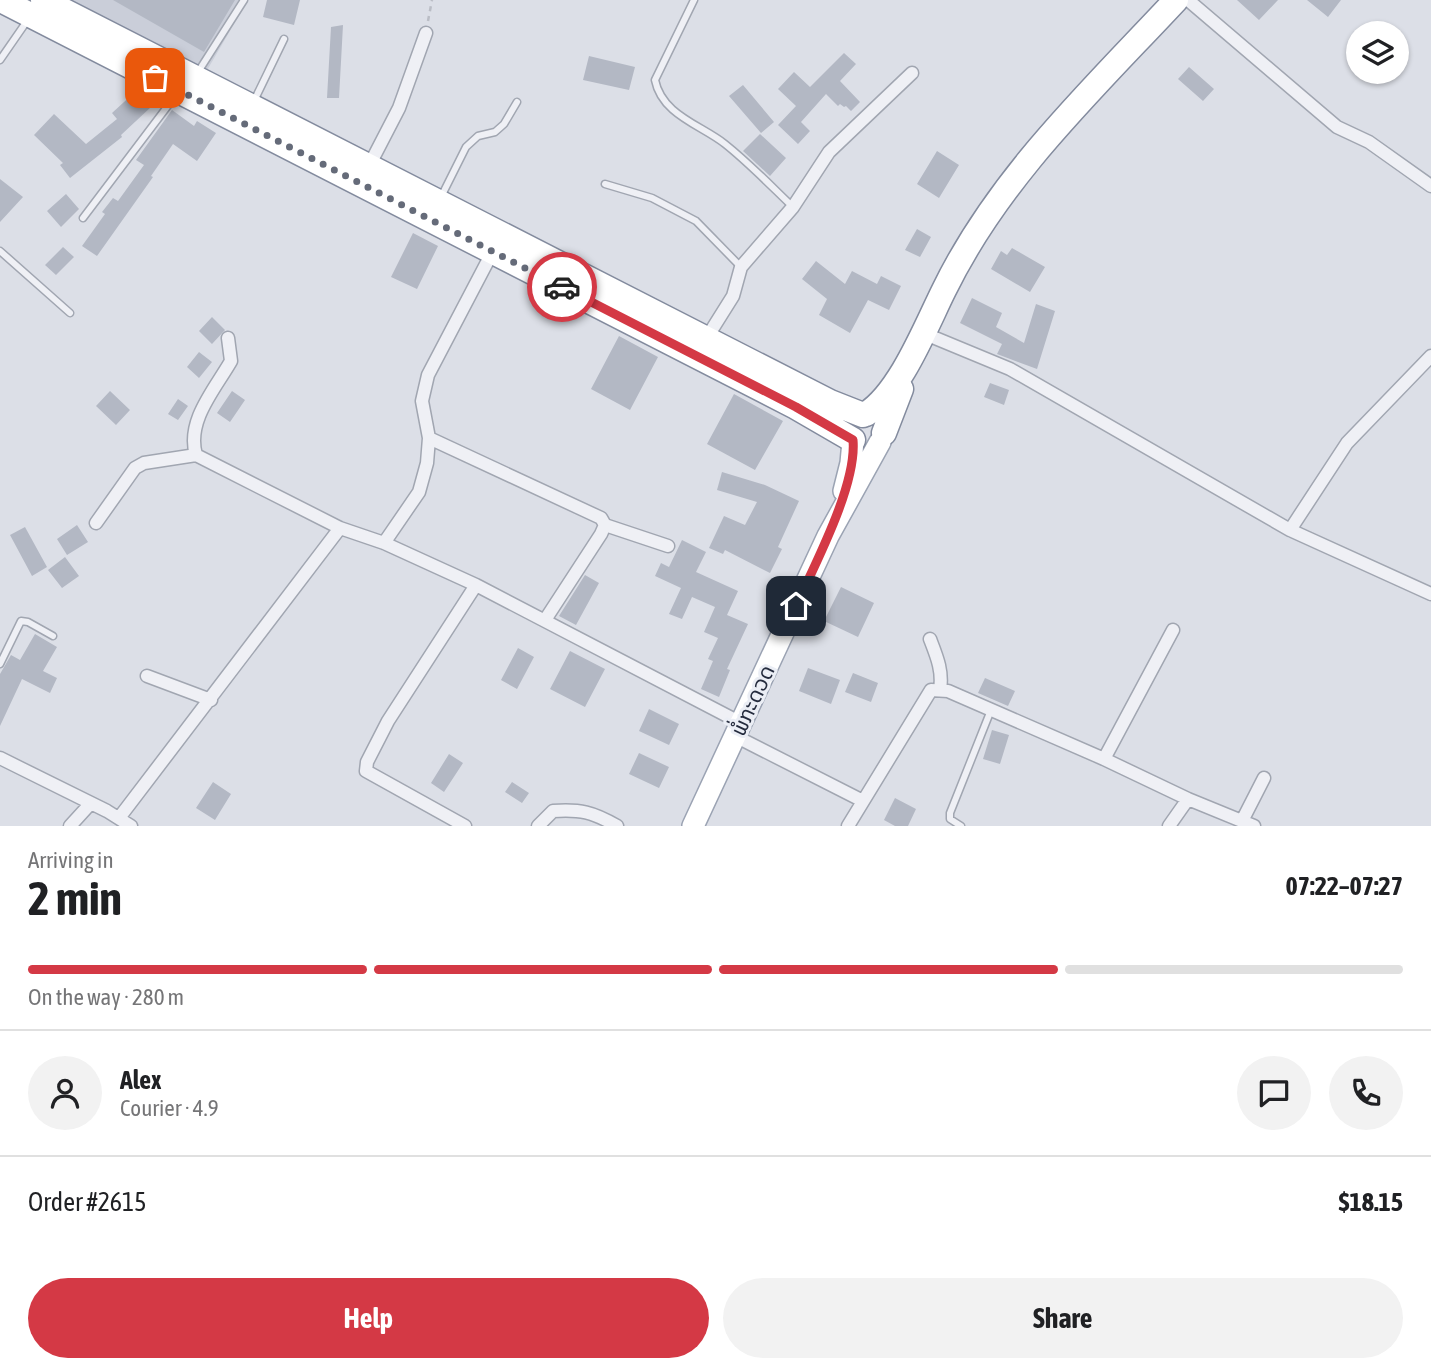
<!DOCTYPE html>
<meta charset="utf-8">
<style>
body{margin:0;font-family:"Asap Condensed","Noto Sans Lao",sans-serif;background:#f2f2f2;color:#202124;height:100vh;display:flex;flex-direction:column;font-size:26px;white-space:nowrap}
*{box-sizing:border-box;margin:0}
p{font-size:23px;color:#757577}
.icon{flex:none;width:38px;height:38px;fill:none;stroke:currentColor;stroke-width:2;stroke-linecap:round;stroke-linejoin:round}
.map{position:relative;height:826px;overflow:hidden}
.drawer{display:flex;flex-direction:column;background:#fff;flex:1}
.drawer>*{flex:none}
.controls{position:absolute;left:1346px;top:21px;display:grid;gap:14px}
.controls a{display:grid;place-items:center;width:63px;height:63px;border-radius:50%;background:#fff;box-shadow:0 2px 5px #0004;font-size:35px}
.pin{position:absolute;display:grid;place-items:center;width:60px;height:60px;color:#fff;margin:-30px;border-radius:14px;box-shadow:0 4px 10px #0006}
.courier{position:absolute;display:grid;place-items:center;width:70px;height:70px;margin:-35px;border:5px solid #d43945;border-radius:50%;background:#fff;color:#222;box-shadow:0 2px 9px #0007}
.overview em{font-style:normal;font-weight:700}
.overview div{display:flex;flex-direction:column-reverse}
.overview{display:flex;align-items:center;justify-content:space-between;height:119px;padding:0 28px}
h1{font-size:46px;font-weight:700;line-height:52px}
.bar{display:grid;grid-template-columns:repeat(4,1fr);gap:10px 7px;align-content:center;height:84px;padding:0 28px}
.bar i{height:9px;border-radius:5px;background:#e0e0e0}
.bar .active{background:#d43945}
.bar p{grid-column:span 4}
.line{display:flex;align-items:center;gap:18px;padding:0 28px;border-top:2px solid #e0e0e0}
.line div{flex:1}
.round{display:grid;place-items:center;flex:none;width:74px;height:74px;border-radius:37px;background:#f2f2f2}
.button{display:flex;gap:14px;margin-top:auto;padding:14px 28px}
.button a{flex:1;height:80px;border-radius:42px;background:#d43945;color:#fff;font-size:28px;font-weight:700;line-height:80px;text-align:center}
.button a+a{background:#f2f2f2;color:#202124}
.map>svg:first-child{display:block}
.built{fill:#caced9}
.building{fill:#b3b8c4}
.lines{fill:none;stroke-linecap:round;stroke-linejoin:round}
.lane-casing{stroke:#a1a6b1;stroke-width:9}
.street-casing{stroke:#a1a6b1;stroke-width:15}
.primary-casing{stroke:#9ba3b3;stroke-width:24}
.highway-casing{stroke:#838b9e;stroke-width:27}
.path{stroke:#babdc5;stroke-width:2.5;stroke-dasharray:5 5;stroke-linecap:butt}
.lane{stroke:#eff0f5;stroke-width:6}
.street{stroke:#eff0f5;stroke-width:12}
.primary{stroke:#fff;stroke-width:21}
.highway{stroke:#fff;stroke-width:24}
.done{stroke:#656b79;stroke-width:7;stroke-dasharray:0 12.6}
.route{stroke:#d43945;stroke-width:9}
.labels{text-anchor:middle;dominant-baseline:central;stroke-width:6;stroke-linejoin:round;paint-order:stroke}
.street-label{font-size:21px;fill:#252c3e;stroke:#ebeef5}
</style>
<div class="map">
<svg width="1431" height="826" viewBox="0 0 1431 826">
<rect width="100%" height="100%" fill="#dcdfe7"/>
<path class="built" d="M62,0H248L206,72Z"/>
<path class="building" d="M113,0H235L204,52Z
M267,0H300L294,25L263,17Z
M1237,0H1278L1259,20Z
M1307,0H1341L1328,17Z
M343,25L339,98H327L331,27Z
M844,53L856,64L840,81L860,102L851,111L846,106L844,107L840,104L838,106L826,94L801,122L810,131L798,144L778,125L796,106L778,89L794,72L810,87Z
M589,56L635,67L629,90L583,80Z
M1189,67L1214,89L1203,101L1178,79Z
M743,85L774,122L761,133L729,96Z
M136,91L151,107L121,135L122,137L70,178L60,165L63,163L34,135L54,114L86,144L117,119L112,113Z
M172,110L194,126L197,121L216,133L197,161L173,144L151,176L153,177L97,256L82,246L105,214L102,212L113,198L118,201L144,165L136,160Z
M760,134L786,158L770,176L743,151Z
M937,151L959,165L939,198L917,184Z
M0,179L23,197L0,222Z
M66,194L79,209L61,227L47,211Z
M917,229L931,237L920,257L905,250Z
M413,233L438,246L417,289L391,277Z
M63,247L74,257L56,275L45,265Z
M1012,248L1045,267L1030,292L991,269L1001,251L1007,255Z
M816,261L845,284L852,271L877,284L881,276L901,286L889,310L868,300L850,333L819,315L827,299L802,279Z
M972,298L1002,313L996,327L1024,343L1036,304L1055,311L1037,369L997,354L1002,344L960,323Z
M212,317L225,330L212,344L199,331Z
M619,336L658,357L630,410L591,389Z
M199,352L212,362L199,378L187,367Z
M990,383L1009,390L1004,405L984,397Z
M110,391L130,410L116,425L96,406Z
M232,391L245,400L230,422L217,413Z
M734,394L783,421L755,470L707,444Z
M178,399L188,406L178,420L168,414Z
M722,472L765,485L799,501L778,547L782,549L770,573L725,550L723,554L709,548L724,516L745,525L757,502L717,490Z
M77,525L88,542L67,555L57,539Z
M25,527L47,567L32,576L10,535Z
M682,540L706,552L696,572L738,591L727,615L748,624L727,669L730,670L719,697L701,689L713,661L708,659L718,638L704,632L715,607L692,597L682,619L669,614L681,588L655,576L661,563L669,567Z
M65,557L79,576L62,588L48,570Z
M585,575L599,583L576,625L559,616Z
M841,587L874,603L858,637L824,621Z
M35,634L57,647L43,671L57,678L50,693L22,679L0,726V674L11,655L20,660Z
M518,648L534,657L517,689L501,680Z
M570,651L605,669L585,707L550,689Z
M808,668L840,680L831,704L799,691Z
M853,673L878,683L871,702L845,692Z
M985,678L1015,691L1008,706L978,693Z
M649,709L679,724L669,745L639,731Z
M992,730L1009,735L1000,764L983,759Z
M639,753L669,767L659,788L629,774Z
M449,754L463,763L444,792L431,783Z
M213,782L231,794L215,820L196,808Z
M512,782L529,793L522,803L505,792Z
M895,798L916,809L908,826H895L884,820Z"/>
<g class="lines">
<defs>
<path id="lane" d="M694,0L655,80C662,115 701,125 725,144C749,163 771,186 793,207
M0,60L27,21
M198,72L244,0
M254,101L284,39
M605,184L652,198L696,221L741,267
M441,197L466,147L478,136L495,132L504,124L517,102
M83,218L176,95
M0,251L70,313
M0,664L21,621L28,622L53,636
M961,826L950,819V813L991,710"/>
<path id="street" d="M1188,0L1337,127L1369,142L1431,186
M369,166L399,108L426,33
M923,333L1010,369L1290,530L1431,594
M706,339L733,296L741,267L793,207L829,152L912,73
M429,438L601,518L605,525L601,534L545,620
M196,455C186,421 215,389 231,361L228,338
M96,523L135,468L144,463L196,455L340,528L384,543L476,585L741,723
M605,525L668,546
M1290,530L1347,443L1431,356
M384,543L419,492L427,463L429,438L422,401L428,375L493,251
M930,639C937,657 943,671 940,690
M147,676L211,700
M735,736L863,801
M0,758L107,811L131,826
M1104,759L1173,630
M119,818L340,528
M1242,821L1264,778
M70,826L91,803
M465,826L366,771L367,762L388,721L476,585
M538,826L553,811C580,809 593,812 617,826
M848,826L931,690L948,691L1104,759L1188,799L1254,826
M1169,826L1188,799"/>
<path id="primary" d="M844,491L851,463L853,441
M693,826L828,536L880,442"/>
<path id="highway" d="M1,0L796,407L853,440
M43,0L830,402L863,415
M866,414C900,393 926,326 944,290C999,177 1092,90 1176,0
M884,433L901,389"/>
</defs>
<use href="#lane" class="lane-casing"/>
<use href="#street" class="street-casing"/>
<use href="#primary" class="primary-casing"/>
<use href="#highway" class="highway-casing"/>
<path class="path" d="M428,21L432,0"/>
<use href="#lane" class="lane"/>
<use href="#street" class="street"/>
<use href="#primary" class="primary"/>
<use href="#highway" class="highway"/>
</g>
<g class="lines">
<path class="done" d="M155,78L562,287"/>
<path class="route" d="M562,287L796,407L853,440C857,485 815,564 796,606"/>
</g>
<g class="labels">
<g class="street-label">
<text transform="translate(752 700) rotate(-65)">ພໍ່ກະດວດ</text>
</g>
</g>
</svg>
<div class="controls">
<a><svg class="icon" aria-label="layers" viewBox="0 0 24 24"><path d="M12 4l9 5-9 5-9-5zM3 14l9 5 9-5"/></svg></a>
</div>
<div class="pin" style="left:155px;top:78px;background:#ea580c"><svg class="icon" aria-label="bag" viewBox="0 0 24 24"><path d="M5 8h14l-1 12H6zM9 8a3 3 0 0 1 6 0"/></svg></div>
<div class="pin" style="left:796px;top:606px;background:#1f2937"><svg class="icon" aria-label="home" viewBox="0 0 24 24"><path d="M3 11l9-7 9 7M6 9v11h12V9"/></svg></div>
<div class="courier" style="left:562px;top:287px"><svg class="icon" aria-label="car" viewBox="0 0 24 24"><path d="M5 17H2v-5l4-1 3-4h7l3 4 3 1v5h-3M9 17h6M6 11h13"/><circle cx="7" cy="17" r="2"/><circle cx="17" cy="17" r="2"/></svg></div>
</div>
<section class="drawer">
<div class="overview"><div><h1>2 min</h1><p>Arriving in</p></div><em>07:22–07:27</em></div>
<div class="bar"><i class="active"></i><i class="active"></i><i class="active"></i><i></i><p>On the way · 280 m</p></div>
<div class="line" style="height:126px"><a class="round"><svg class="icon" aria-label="person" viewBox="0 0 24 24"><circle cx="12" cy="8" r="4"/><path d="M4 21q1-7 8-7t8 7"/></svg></a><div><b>Alex</b><p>Courier · 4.9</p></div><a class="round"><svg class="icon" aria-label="chat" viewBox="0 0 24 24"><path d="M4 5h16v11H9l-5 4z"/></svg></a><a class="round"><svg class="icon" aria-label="phone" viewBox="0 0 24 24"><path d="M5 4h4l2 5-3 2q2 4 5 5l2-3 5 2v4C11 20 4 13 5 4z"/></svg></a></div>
<div class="line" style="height:91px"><div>Order #2615</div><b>$18.15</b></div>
<div class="button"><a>Help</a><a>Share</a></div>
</section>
